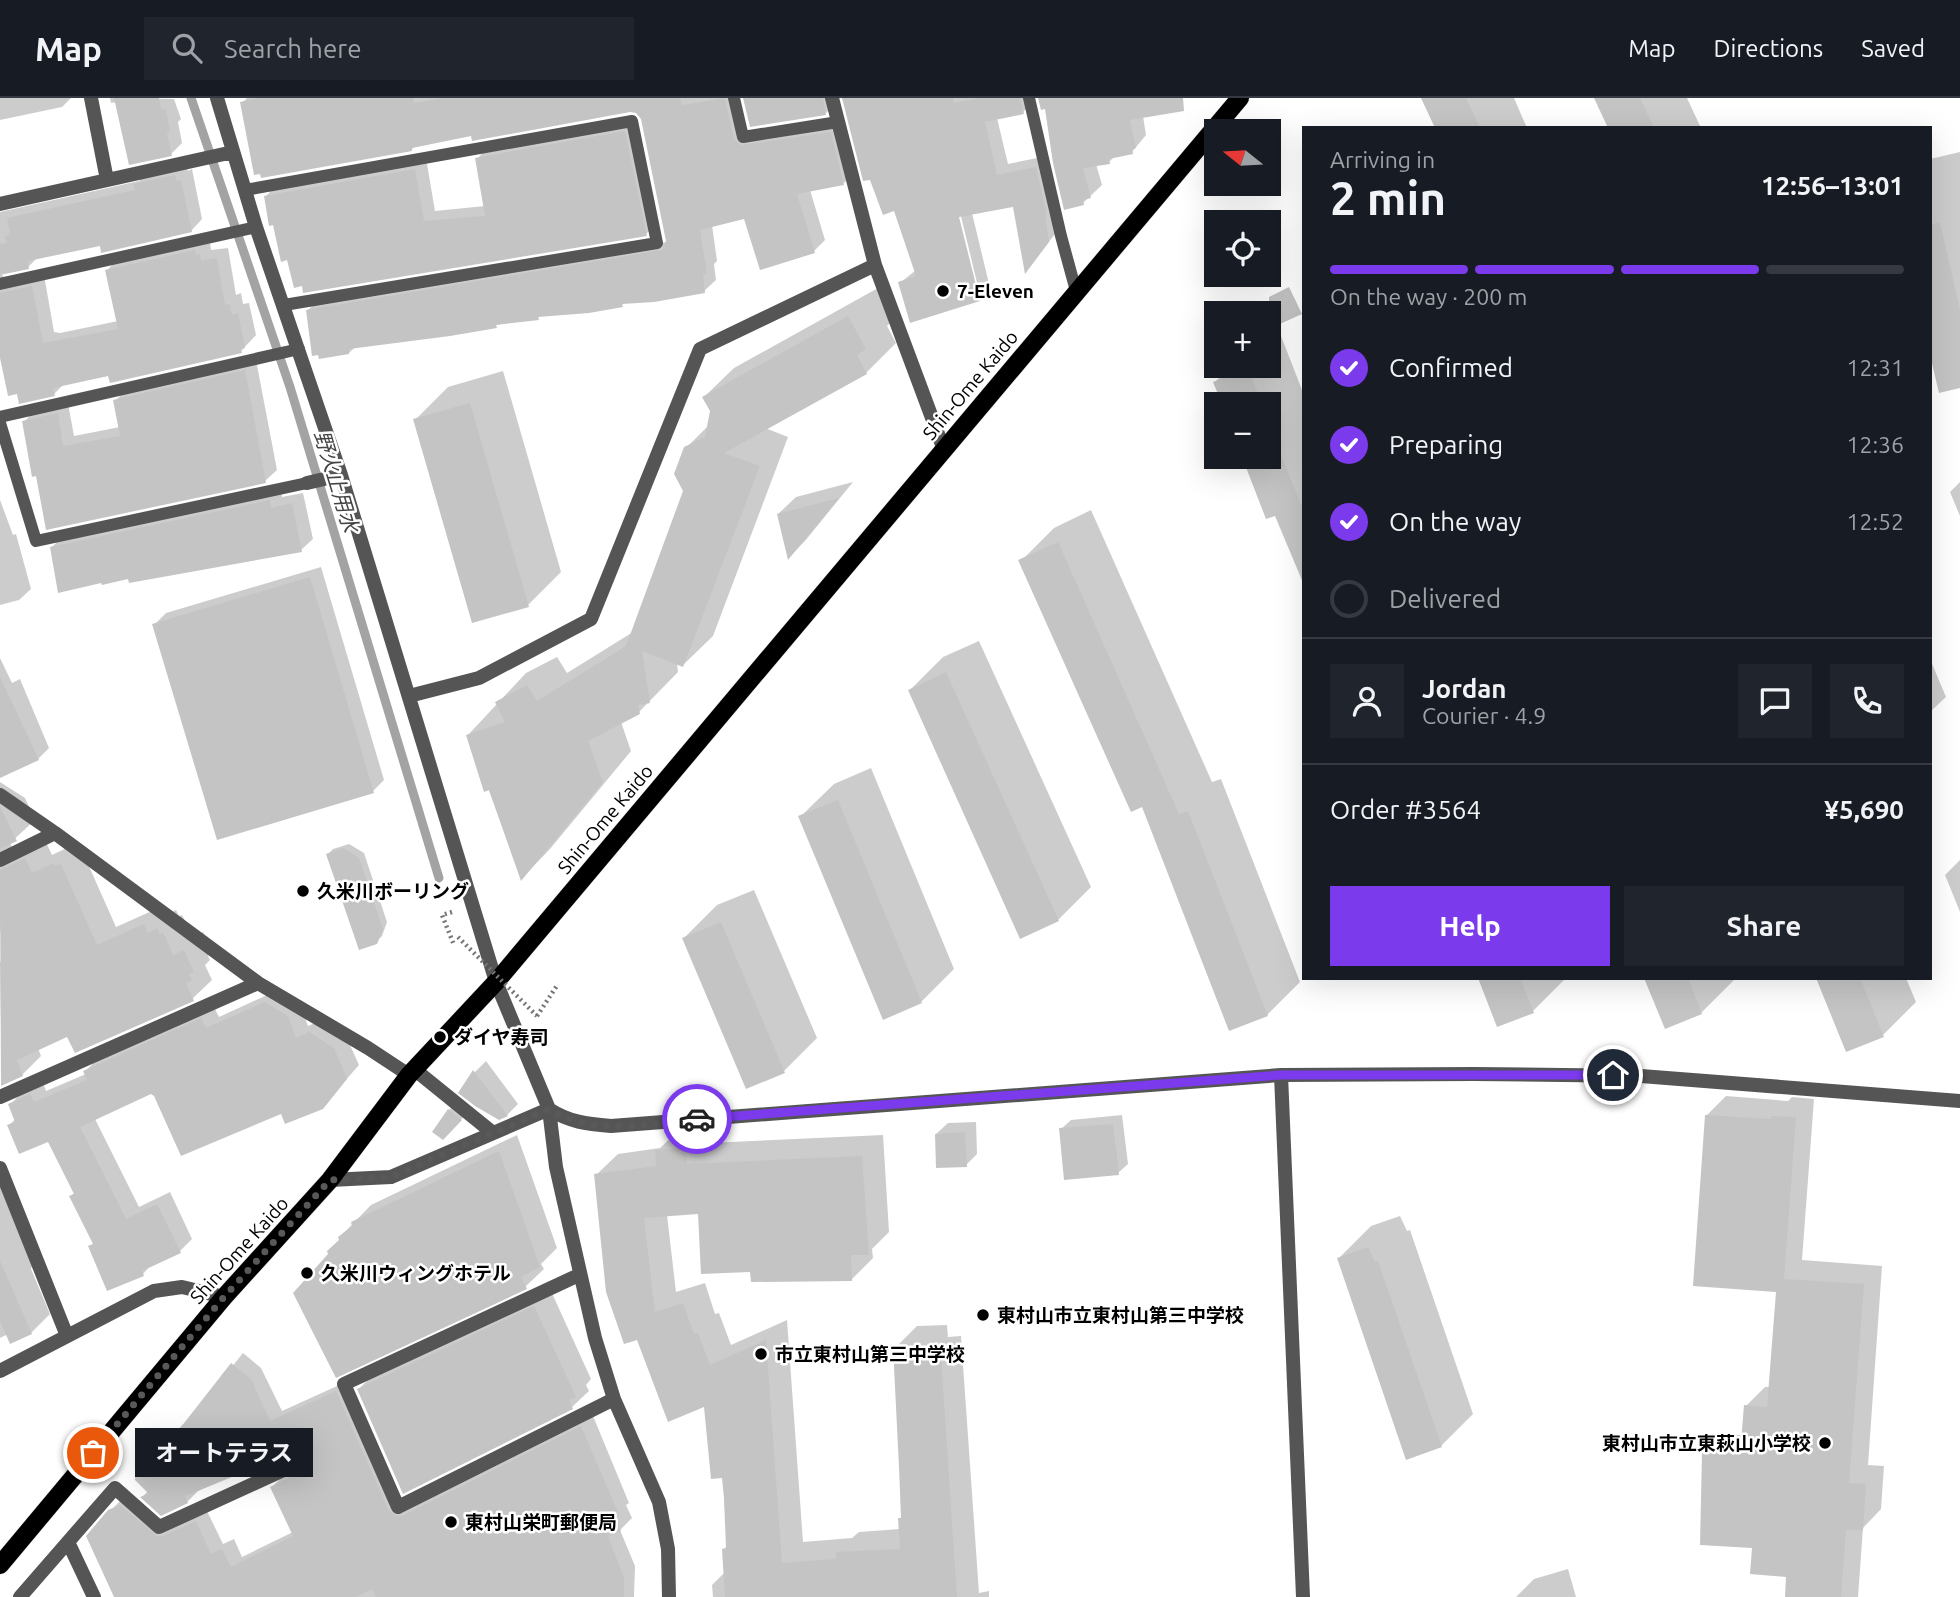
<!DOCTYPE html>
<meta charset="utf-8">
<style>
body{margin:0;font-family:Ubuntu,"Noto Sans JP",sans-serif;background:#20242c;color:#f1f3f6;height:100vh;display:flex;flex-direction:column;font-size:26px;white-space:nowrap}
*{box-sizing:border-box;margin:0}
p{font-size:23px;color:#9ea1a6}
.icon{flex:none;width:38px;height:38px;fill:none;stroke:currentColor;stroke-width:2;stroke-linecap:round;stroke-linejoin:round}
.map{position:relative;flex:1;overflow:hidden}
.sheet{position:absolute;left:1302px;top:28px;width:630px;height:854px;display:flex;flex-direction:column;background:#171b24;border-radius:0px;box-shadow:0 7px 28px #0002}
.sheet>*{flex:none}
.needle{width:46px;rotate:288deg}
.controls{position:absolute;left:1204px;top:21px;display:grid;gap:14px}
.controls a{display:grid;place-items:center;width:77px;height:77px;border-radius:0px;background:#171b24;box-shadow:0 7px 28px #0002;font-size:35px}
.pin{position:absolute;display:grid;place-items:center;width:60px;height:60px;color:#fff;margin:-30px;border:4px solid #fff;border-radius:50%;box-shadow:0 2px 7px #0007}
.courier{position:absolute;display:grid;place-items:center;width:70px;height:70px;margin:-35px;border:5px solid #7c3aed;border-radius:50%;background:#fff;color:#222;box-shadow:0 2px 9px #0007}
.bubble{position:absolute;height:49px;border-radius:0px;background:#171b24;box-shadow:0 7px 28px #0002;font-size:23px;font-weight:700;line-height:49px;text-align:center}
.headline em{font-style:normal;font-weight:700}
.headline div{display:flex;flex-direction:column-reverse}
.headline{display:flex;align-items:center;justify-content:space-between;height:119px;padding:0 28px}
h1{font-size:46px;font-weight:700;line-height:52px}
.bar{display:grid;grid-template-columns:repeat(4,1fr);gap:10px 7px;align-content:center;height:84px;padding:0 28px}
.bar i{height:9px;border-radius:5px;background:#363941}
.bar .active{background:#7c3aed}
.bar p{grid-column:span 4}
.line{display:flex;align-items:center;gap:18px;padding:0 28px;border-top:2px solid #363941}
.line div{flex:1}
.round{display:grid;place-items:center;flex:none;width:74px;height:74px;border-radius:0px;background:#20242c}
ol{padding:0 28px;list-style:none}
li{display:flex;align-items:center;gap:21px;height:77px}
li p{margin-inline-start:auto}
li .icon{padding:7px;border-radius:50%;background:#7c3aed;color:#fff;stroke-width:4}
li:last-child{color:#9ea1a6}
li i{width:38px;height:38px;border:4px solid #363941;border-radius:50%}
.primary-button{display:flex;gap:14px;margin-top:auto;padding:14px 28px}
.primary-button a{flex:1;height:80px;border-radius:0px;background:#7c3aed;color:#fff;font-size:28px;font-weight:700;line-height:80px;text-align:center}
.primary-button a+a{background:#20242c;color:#f1f3f6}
header{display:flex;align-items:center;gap:42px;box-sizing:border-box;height:98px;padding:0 35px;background:#171b24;border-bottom:2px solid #363941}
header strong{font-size:33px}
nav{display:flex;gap:38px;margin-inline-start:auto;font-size:24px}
.search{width:490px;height:63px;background:#20242c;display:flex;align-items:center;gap:18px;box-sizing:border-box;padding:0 24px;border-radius:0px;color:#9ea1a6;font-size:26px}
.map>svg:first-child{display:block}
.shadow{fill:#0003;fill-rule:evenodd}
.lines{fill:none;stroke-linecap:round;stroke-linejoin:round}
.stream{stroke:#a3a3a3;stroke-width:9}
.building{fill:#c4c4c4}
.primary-casing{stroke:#dbdbdb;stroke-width:19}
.path{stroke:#777;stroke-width:4.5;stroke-dasharray:2 3.5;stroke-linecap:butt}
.lane{stroke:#555;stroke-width:12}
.street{stroke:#555;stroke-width:14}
.primary{stroke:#000;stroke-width:18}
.path-bridge{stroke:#777;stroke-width:4.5;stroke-dasharray:2 3.5;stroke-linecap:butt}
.done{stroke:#595959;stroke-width:7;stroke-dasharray:0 12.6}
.route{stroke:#7c3aed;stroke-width:9}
.poi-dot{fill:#000;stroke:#fff;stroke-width:2.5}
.labels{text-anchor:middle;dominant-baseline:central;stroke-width:5;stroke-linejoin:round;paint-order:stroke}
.poi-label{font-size:19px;font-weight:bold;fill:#000;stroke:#fff;text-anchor:start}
.street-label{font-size:19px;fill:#000;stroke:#fff}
.water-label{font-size:21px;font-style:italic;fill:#444;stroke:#fff}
</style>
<header>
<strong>Map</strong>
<div class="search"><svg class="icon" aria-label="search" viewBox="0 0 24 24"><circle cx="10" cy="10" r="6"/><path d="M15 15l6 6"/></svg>Search here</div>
<nav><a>Map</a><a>Directions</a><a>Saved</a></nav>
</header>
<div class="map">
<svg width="1960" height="1499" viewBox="0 0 1960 1499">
<rect width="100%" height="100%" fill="#fff"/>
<path class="shadow" d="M0,0H71L62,9L0,22Z
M110,0L174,1L181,21L178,24L182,45L171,56L117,4L111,5Z
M247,0H739L745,29L751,36L842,24L855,74L844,85L810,92L825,142L814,153L745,119L712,127L717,163L714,166L716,182L704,193L625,204L622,207L541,217L538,220L498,225L496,228L355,249L349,255L307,213L319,201L667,144L642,20L635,13L473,36L416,47L411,52L242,5Z
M745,0H836L837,4L826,15Z
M842,0H1034V3L1023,14L997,20L1008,66L1047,58L1059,131L1026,173L1015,107L972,115L990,190L979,201L900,185L916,172L895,110ZM959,110L980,197H976L955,111Z
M1039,0H1181L1143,18L1146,37L1132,54L1115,58L1109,64L1096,66L1102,87L1083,105L1047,9Z
M1423,0H1514L1527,30H1436Z
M1597,0H1687L1701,30H1610Z
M636,23L657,125L646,136L289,160L266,98L277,87L426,60L435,113L485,108L477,61L488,49Z
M1960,54V288L1930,249V61Z
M186,66L188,73L192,71L202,121L191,133L101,146L38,159L28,169L1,175L5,181L44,177L54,234L60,235L118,223L107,172L118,161L210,145L211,152L228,150L236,197L241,195L243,206L249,205L256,237L241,253L64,286L54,296L0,251V114L139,83L147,75Z
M878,190L895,220L887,228L896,245L866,275L765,330L788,339L713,538L683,567L677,565L678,574L639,614L621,624L631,653L550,751L522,780L468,637L526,575L557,559L567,575L633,534L685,393L686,350L709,327L712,313L704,299L734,270Z
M1281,238L1304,297V486L1276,415L1267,419L1244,359H1269V306H1224L1215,284L1231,268H1269V243Z
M256,262L277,372L265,383L37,376L24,324L35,312L68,305L74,338L120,329L115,303L126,292Z
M503,273L561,474L528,507L415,322L448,289Z
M853,384L805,443L789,459L778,416L796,399Z
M1960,384V418L1950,394Z
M281,392L282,399L303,395L313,441L301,452L130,479L51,450L63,438Z
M0,402L13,437L16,436L31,491L19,502L0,507Z
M1091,412L1212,684L1221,681L1300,884L1267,917L1143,706L1021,463L1054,430Z
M321,469L384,682L373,693L154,527L166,515Z
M979,543L1091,789L1058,822L910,592L943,559Z
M0,560L12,585L20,581L49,650L38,661L0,674Z
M1930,561L1946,599L1930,614Z
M871,670L954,871L921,904L800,719L834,686Z
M0,684L25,700L35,722L10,745L13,751L45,742L52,757L73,747L80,748L116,829L163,808L167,817L176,812L179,818L182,817L193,839L203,834L212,853L208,858L210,862L205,867L212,882L192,901L68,937L38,950L41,958L22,977L2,986L0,864L10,858L0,832Z
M349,746L364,755L387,824L382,838L376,844L328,756L333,751Z
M1960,762V814L1945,777Z
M754,792L817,940L784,973L684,840L717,807Z
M1480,880H1566L1533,913Z
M1646,880H1734V882L1701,915Z
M1818,880H1906L1916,904L1883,937Z
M278,892L300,906L308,928L322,922L346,938L359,967L322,1009L282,1014L151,994L95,1021L139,1109L170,1094L192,1141L180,1153L152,1166L143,1176L94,1145L71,1098L75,1094L49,1042L9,1028L15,1021L10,1007L22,994L43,985L46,993L86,976L85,973L98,961L214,909L219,919Z
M486,963L518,1006L507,1017L461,994L475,974Z
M1726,998L1788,1003L1792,999L1814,1001L1802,1162L1882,1168L1868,1367L1884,1368L1881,1411L1863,1430L1858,1499H1786L1788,1477L1754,1449L1704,1356L1723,1337H1743L1746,1308L1765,1289H1770L1777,1192L1707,1017Z
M460,1001L472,1010L443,1040L435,1033L449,1012Z
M1122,1017L1128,1066L1118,1075L1061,1031L1071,1022Z
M976,1024L977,1056L966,1067L936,1036L948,1025Z
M707,1029L708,1045L883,1037L889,1134L872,1151L873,1160L851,1182L752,1173L699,1114L667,1117L676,1194L705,1185L715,1216L719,1215L731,1247L787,1222L803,1444L852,1440L859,1434L900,1431L899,1421L903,1418L895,1250L917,1228L947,1227L948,1239L961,1238L979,1495L989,1493V1499H713L712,1487L725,1474L724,1451L727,1448L723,1378L706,1306L669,1321L596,1077L618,1056L660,1050L679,1032Z
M517,1037L557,1150L541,1166L544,1171L525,1189L341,1141L340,1139L371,1107Z
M0,1081L32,1168L31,1171L50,1216L31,1235L8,1236L0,1240Z
M1400,1118L1407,1133L1410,1132L1473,1316L1441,1348L1339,1160L1371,1128Z
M551,1193L591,1281L586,1287L589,1293L572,1309L359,1291L375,1274Z
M243,1255L261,1270L282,1313L348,1283L404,1407L593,1318L629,1405L626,1407L632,1420L620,1432L635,1468L634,1499H116L110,1413L122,1401L168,1428L207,1413L223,1446L234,1441L242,1459L293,1434L272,1389L283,1378L309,1365L310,1361L301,1354L260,1366L198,1393L187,1404L142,1399L148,1393L147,1362L158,1351L160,1353L183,1326L185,1327Z
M1568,1471L1576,1499H1516L1534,1481Z"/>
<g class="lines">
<path class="stream" d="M191,0L290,289L439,780"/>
</g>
<path class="building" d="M114,0H159L161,12L166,11L170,34L167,35L172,58L129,67Z
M258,0H413L414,5L444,0H680L682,7L725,0L734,41L741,47L831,34L844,87L797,96L815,155L760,172L744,121L700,132L707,176H703L705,195L654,204L622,206L623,209L589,215L538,219L539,222L496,227L497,230L450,238L349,251V256L319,261L318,257L312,258L306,212L662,152L666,143L641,21L636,15L630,14L472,43L471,38L412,50V53L261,80L260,76L254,77L240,4Z
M743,0H823L826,17L750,29Z
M842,0H953L954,5L980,0H1020L1024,16L985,24L997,77L1036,69L1047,117H1045L1049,144L1025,176L1013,109L959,119L980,203L910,225L898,184L916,178L894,113L883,117L870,82L863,83Z
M1038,0H1183L1184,13L1130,22L1136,50L1132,51L1133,56L1109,61L1110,66L1083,70L1091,100L1083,102L1084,107L1064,112L1053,65L1045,11L1041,12Z
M1421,0H1466L1480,30H1435Z
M1594,0H1640L1654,30H1608Z
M625,33L647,138L303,195L302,188L294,190L287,162L281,164L273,127L269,128L264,98L415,71L424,123L485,118L475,60Z
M175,77L177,83L181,82L192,134L101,155L100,148L28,163L29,171L0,177V146L7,145L5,138L10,137L7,120L135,92L133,86Z
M1940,125L1960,212V290L1939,295L1930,257V126Z
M195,152L196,157L200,156L201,163L217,160L225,207L229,206L232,217L238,215L245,250L241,251L242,255L110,285L108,278L53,290L55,298L19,306L17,296L8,298L0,260V195L32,188L43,245L118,231L105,172Z
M1289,189L1302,216L1269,231V199Z
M848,218L866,251L857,257L867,276L724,355L760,368L683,569L642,553L650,605L638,607L640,616L588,643L603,684L521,783L489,692L484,694L466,637L505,624L495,604L527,587L537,603L626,548L683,393L674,376L684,349L705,339L710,313L702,299Z
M1248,270L1262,306H1222L1213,284Z
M245,272L266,385L46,432L36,378L32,379L22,323L58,315L63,348L120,338L113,302Z
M470,305L529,509L472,525L413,321Z
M1242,359H1282L1304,414V487L1275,418L1266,421Z
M839,400L788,462L777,416Z
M270,402L271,410L292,405L302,454L129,485L128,481L102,487L101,485L58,495L50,449Z
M1058,444L1179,716L1188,713L1268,918L1229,933L1142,709L1131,714L1018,462Z
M310,479L374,695L217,742L152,526Z
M946,574L1059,823L1020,841L908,592Z
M0,579L39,662L0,680Z
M838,702L922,905L883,922L798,718Z
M0,709L17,743L0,751Z
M343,750L359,760L383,831L377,846L359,852L326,756Z
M25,760L32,775L54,765L55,768L61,766L97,847L144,826L148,835L157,830L160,836L163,834L173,857L184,852L194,874L189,876L192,882L186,885L194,903L75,955L67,939L17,962L23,978L1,988L0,772Z
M721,824L785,975L746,991L682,840Z
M1478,880H1520L1534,915L1497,929Z
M1644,880H1688L1702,916L1665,931Z
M1816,880H1860L1884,939L1846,954Z
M265,904L288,918L296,940L309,934L334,950L347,981L323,1011L285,1026L281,1016L181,1058L154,998L151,996L80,1029L126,1121L157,1106L181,1155L142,1173L144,1178L107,1193L88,1148L93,1146L69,1098L74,1096L48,1044L19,1056L7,1027L15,1024L8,1006L30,996L34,1004L87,982L83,973L201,920L206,930Z
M473,972L508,1018L499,1022L475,1008L458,995Z
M448,1011L462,1022L443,1042L432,1034Z
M1705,1017L1771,1021V1018L1796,1019L1784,1181L1864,1186L1849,1385L1866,1386L1863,1432H1846L1841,1499H1785L1786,1479L1750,1476L1752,1450L1700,1447L1702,1355L1740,1356L1744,1307L1767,1309L1776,1194L1693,1188Z
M1113,1026L1119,1077L1064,1082L1059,1030Z
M965,1034L967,1069L936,1070L935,1036Z
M686,1050L687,1066L862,1058L869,1157H851L852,1183L751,1184L750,1174L701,1176L698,1116L644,1120L655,1214L683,1205L694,1236L698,1235L710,1267L766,1242L782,1465L836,1461V1454L900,1451L898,1420H901L899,1369L893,1249L926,1247L927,1260L941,1259L957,1499H725L722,1451L726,1450L724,1400L722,1380L711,1381L704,1309L668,1324L637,1242L624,1246L606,1194L594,1076L656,1068L655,1052Z
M499,1053L540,1169L521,1179L527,1191L336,1280L293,1195L328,1156L327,1153L339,1142L338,1139L352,1128L351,1124Z
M1368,1149L1375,1164L1378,1163L1442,1349L1406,1362L1337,1160Z
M0,1163L32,1236L10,1246L0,1223Z
M534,1208L576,1299L569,1302L573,1311L403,1396L357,1291Z
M231,1265L251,1281L270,1323L336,1293L389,1413L397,1418H402L581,1328L619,1417L616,1418L621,1433L608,1438L624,1480V1499H376L372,1491L356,1499H114L86,1438L108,1412L120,1407L157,1438H163L196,1423L211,1456L222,1451L231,1469L293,1438L270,1389L306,1371L308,1362L301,1356L261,1372L259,1368L185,1398L188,1405L161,1418L140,1399L149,1396L135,1382V1373L146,1361L149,1364L170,1335L174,1338Z"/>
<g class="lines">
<defs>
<path id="primary" d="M0,1467L224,1199L330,1082L409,977L496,884L1240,0"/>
</defs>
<use href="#primary" class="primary-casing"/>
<path class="path" d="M452,814L442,817L454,847
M537,918L558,886"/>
<path class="lane" d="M734,0L743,39L838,24
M1029,0L1061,138L1076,193
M245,92L632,23L657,145L284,207
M0,186L256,129
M0,319L299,251
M0,325L36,443L307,385"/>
<path class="street" d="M91,0L107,82
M217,0L256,129L341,377L496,884L549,1011L556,1069L595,1240L614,1301L659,1404L668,1451L669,1499
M832,0L875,167L944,352
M0,106L233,54
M307,385L341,377
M409,598L479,580L591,521L700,251L875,167
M0,697L55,735L258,885L368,950L409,977
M0,762L55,735
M414,971L493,1035
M1281,977L1303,1499
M0,999L258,885
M0,1070L67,1238
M330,1082L391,1079L549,1011C569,1024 587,1026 611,1028L1281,977L1474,976L1641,978L1960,1003
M579,1177L344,1286L398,1409L614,1301
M0,1273L154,1193L182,1189L224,1199
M68,1444L94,1499
M20,1499L115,1390L159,1429L299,1365"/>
<use href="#primary" class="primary"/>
<path class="path-bridge" d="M458,839L537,918"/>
</g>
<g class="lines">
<path class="done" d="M93,1355L224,1199L330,1082L391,1079L549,1011C592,1039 649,1025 697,1021"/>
<path class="route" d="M697,1021L1281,977H1613"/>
</g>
<g class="poi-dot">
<circle cx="943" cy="193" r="7"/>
<circle cx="303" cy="793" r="7"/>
<circle cx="440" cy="939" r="7"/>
<circle cx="307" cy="1175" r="7"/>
<circle cx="983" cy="1217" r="7"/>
<circle cx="761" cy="1256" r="7"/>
<circle cx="1825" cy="1345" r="7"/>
<circle cx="451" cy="1424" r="7"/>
</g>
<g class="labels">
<g class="poi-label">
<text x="957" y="193">7-Eleven</text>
<text x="317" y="793">久米川ボーリング</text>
<text x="454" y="939">ダイヤ寿司</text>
<text x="321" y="1175">久米川ウィングホテル</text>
<text x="997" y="1217">東村山市立東村山第三中学校</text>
<text x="775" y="1256">市立東村山第三中学校</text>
<text x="1811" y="1345" text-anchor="end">東村山市立東萩山小学校</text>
<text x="465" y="1424">東村山栄町郵便局</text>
</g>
<g class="street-label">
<text transform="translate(970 287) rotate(-50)">Shin-Ome Kaido</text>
<text transform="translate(605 721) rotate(-50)">Shin-Ome Kaido</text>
<text transform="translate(239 1152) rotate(-48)">Shin-Ome Kaido</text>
</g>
<g class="water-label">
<text transform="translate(337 383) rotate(73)">野火止用水</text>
</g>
</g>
</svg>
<div class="controls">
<a><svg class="needle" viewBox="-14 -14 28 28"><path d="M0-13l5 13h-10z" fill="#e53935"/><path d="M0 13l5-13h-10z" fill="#9ea1a6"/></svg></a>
<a><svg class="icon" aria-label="locate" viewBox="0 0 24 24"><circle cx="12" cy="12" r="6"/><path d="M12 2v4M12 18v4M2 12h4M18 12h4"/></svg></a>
<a>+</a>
<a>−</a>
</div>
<div class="pin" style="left:93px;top:1355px;background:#ea580c"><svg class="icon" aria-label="bag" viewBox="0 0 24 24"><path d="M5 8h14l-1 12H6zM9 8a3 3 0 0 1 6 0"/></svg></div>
<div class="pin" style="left:1613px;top:977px;background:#1f2937"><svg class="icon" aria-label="home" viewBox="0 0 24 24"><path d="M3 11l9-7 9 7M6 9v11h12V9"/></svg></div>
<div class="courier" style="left:697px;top:1021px"><svg class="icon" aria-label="car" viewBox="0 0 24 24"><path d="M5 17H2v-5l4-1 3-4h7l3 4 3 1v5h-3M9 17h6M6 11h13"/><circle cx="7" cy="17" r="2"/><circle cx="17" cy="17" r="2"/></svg></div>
<div class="bubble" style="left:135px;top:1330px;width:178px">オートテラス</div>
<section class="sheet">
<div class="headline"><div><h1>2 min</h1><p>Arriving in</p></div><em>12:56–13:01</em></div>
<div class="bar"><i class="active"></i><i class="active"></i><i class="active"></i><i></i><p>On the way · 200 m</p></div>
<ol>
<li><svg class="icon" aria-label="check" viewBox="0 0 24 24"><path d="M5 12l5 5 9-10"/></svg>Confirmed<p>12:31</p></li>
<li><svg class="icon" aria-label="check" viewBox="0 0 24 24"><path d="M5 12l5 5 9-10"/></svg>Preparing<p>12:36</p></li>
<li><svg class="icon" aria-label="check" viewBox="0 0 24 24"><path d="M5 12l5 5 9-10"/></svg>On the way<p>12:52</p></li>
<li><i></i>Delivered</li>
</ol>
<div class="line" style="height:126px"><a class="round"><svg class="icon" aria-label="person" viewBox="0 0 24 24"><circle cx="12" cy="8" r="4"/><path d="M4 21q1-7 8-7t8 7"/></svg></a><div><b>Jordan</b><p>Courier · 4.9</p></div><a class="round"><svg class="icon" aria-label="chat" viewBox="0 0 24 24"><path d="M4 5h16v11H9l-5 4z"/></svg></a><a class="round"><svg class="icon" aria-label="phone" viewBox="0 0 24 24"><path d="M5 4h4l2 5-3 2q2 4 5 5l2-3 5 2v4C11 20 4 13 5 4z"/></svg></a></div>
<div class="line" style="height:91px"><div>Order #3564</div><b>¥5,690</b></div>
<div class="primary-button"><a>Help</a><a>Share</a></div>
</section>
</div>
